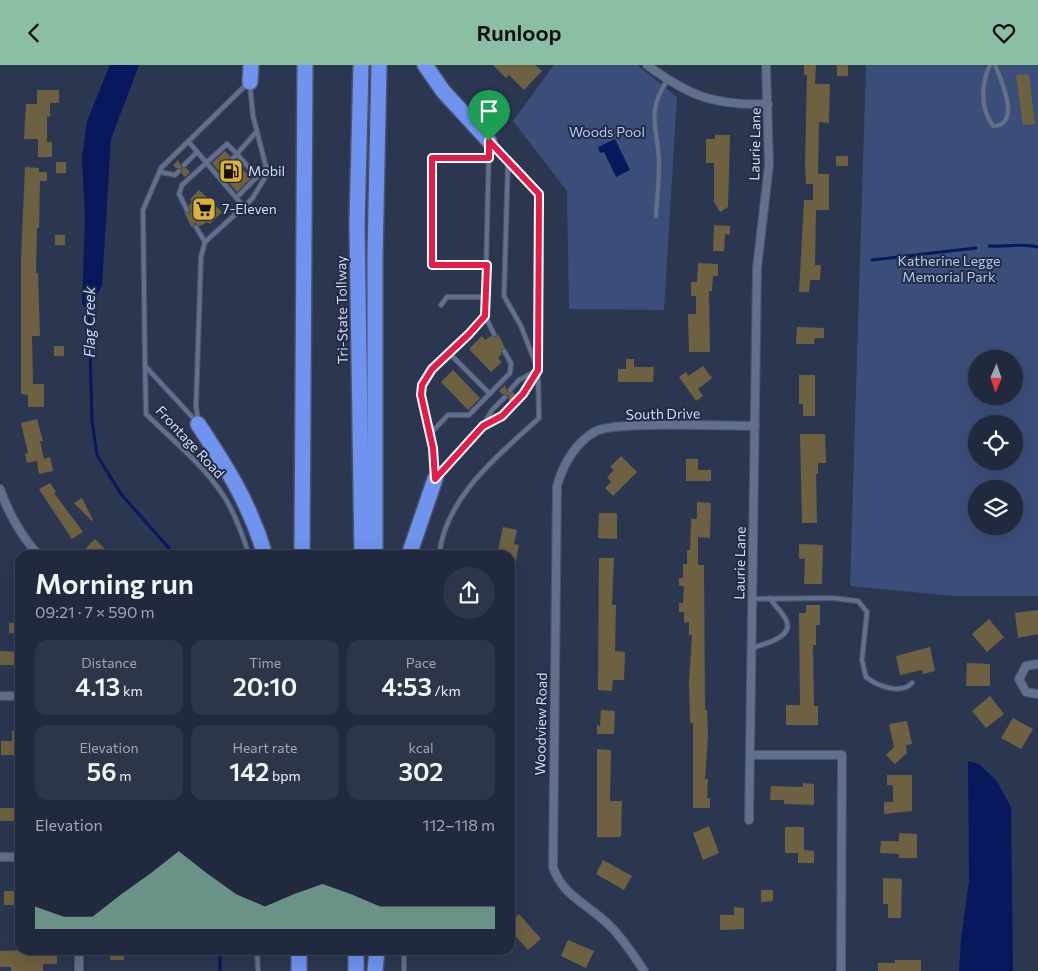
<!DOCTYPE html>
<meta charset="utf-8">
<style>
:root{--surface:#20293d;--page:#2d3548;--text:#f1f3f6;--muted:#a2a6b0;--line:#3d4557;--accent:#8abfa5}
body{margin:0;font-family:Commissioner,sans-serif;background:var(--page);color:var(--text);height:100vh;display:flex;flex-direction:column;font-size:19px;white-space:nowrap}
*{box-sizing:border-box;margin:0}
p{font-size:16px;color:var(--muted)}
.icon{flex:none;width:28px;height:28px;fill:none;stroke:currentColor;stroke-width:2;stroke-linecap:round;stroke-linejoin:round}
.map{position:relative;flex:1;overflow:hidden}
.sheet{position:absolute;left:15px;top:485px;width:500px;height:405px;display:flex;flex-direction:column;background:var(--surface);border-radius:15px;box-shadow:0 5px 20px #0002,0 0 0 1px var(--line)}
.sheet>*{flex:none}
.needle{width:32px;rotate:182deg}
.controls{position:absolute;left:968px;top:285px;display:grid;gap:10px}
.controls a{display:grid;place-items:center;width:55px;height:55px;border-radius:50%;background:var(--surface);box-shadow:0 5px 20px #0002,0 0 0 1px var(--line);font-size:25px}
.pin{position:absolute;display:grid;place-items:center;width:42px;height:42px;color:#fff;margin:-51px -21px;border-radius:50% 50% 50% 0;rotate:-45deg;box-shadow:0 0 5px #0007}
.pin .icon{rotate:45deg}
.round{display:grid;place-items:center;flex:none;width:52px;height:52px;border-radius:26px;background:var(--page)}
.headline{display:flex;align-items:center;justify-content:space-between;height:85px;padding:0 20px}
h1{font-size:28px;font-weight:600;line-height:38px}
.metrics{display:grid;grid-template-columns:repeat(3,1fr);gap:8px;height:85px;padding:5px 20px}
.metrics div{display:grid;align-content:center;border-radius:12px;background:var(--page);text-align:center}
.metrics b{font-size:25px;font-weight:600}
.metrics small{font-size:14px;font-weight:400}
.metrics p{font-size:14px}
.chart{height:140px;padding:10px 20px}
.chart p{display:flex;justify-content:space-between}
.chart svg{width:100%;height:90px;margin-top:5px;fill:var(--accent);opacity:.7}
header{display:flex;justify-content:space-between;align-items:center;height:65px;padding:0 20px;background:var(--accent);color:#111;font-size:22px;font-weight:600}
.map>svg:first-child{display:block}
</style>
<header><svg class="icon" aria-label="back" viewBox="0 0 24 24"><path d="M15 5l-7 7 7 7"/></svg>Runloop<svg class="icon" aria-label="heart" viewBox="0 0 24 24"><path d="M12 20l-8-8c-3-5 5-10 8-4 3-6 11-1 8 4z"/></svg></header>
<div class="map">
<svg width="1038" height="906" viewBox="0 0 1038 906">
<rect width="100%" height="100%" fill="#2b3751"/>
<g fill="#3b4e7a" fill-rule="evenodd">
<polygon points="554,0 637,0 677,32 664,245 569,244 567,126 513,56"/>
<path d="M866,0H1038V531H954L850,521ZM976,294H1014V331H976ZM976,359H1014V396H976ZM976,424H1014V461H976Z"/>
</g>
<g fill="#08185d">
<polygon points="110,0 139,0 111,74 102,220 89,246 82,239 85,154 82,93 87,56"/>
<polygon points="615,74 630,105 616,112 604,87 600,88 598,82"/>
<polygon points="968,696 979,699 996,715 1011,742 1013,906 959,906 961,874 969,816"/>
</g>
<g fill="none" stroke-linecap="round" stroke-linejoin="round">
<g stroke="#08185d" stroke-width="3">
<path d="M989,181C1007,182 1021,178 1038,182"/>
<polyline points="872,195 976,183"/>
<polyline points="89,241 92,356 97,390 121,429 175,490"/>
<polyline points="220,885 220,906"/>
</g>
</g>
<g fill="#6d6141">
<polygon points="493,0 535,0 542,6 524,25 509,10 506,13"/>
<polygon points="804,0 816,0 815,19 830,19 829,58 819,57 818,109 829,109 829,145 816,145 815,200 821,200 820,215 810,215 809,227 799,227 804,135 813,135 813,119 806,119 805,99 807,10 804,10"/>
<rect x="837" y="0" width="11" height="11"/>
<polygon points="1029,9 1035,59 1023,60 1016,10"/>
<polygon points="37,25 59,25 59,38 50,38 50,52 47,51 47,77 52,77 52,92 38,92 38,74 24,74 26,39 37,39"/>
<polygon points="715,70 730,70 728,142 720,147 714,137 714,98 706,98 706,74 715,74"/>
<polygon points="225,86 230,91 230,95 235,96 251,113 237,127 212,98"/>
<rect x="836" y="91" width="12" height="10"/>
<polygon points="178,95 181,102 186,103 190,107 185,112 182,109 182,104 176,103 173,100"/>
<rect x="56" y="97" width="10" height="11"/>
<polygon points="25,102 39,103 39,107 47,107 47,116 40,116 39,163 37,163 36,208 38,208 40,271 32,271 33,319 44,319 44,342 28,342 28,330 21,329 21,195"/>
<polygon points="199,125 222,147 210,159 207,157 200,161 195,158 192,163 184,147 190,147 189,141 192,137 190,134"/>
<polygon points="714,160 730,161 730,170 725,169 724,186 713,186"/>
<rect x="55" y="170" width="10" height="10"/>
<polygon points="698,198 718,199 718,211 713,211 712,226 709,226 710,287 689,287 688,249 696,249 696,231 691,231 691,217 697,217"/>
<polygon points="797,262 824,263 824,273 815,273 814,279 796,279"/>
<polygon points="498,269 505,283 501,284 501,290 498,293 502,297 491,307 469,284 482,271 485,275 491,271 496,272"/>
<rect x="54" y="281" width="10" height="10"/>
<polygon points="626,294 634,294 634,302 654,302 653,317 618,317 618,304 626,304"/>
<polygon points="703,301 712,313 698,324 703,331 696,336 679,312 686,307 688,311"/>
<polygon points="453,305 480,333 468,345 441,317"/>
<polygon points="799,310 815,310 815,351 803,351 803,339 799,339"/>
<polygon points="505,320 507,327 513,327 516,331 510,337 508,330 502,329 499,326"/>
<polygon points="37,354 43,376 40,376 44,394 50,392 53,406 39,409 37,396 27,398 25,389 28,388 21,358"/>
<polygon points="800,369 825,369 826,398 818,398 818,409 816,409 817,458 802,458"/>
<polygon points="621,391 637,407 613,431 605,423 611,417 607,412 614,405 610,402"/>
<polygon points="686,394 698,394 698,405 711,405 711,416 686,416"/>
<polygon points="50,418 56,427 54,428 83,467 72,474 39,424"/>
<polygon points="82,433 93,455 92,456 74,438"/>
<polygon points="697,437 711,438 710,473 698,472 698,500 704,500 705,645 707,645 708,671 705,714 708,714 707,733 710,733 710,743 693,743 693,658 690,658 689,615 692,570 689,570 689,557 684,558 684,547 679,547 679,538 683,538 684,521 679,521 679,513 683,513 683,499 687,499 687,485 690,485 691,454 697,454"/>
<polygon points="599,448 617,448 617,474 598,473"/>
<polygon points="503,462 517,465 514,479 519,480 514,505 510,505 510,490 497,490"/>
<polygon points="95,474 111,490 91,490 85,484"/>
<polygon points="799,479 823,480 822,519 804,519 805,494 799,494"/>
<polygon points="599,493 614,493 612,540 616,540 615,586 625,587 624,615 613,615 612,626 598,625"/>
<polygon points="806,540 820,540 820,560 816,560 816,580 813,580 814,641 818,641 818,660 786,660 786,640 800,640 799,548 806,548"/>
<polygon points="1038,545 1038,569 1018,573 1015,548"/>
<polygon points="989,554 1004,572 987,587 972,569"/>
<rect x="9" y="558" width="11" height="10"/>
<polygon points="930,582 935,606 923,609 922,605 900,610 896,591"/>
<polygon points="0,586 20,587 20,600 0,600"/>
<polygon points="967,598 990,599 990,621 966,621"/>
<polygon points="990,631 1004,649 986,663 972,646"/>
<polygon points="601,645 615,646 614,669 597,669 597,660 600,661"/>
<polygon points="1013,653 1033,664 1021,684 1001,673"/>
<polygon points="907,656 912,679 906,680 907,688 895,699 886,690 894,682 889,659"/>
<polygon points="12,666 20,666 20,690 1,690 1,676 12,676"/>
<polygon points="597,684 611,685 610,736 622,736 621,772 597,772"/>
<polygon points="887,710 912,710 912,746 884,749 884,737 893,737 893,720 887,720"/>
<polygon points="803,718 814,719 814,740 784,739 784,735 770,735 771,721 803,722"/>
<rect x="0" y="743" width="20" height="13"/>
<polygon points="709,761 719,788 703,795 693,768"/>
<polygon points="785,762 804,762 804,785 814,786 814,798 798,798 798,788 785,788"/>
<polygon points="899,768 917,769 917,793 899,793 899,789 880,788 881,776 899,776"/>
<polygon points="603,795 632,811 624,825 596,809"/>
<polygon points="883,813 902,814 901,853 888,853 888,839 883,839"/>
<polygon points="761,825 773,825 773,836 761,837"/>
<rect x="4" y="826" width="16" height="14"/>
<polygon points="734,842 744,843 744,864 720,865 720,850 734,850"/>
<polygon points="519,849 541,874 528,885 510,865 510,857"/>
<polygon points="568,875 594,886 586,903 561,891"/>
<polygon points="31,885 57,885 57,899 43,899 43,906 11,906 11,902 0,902 0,886"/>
<rect x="110" y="885" width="14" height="10"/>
<polygon points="895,895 921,895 921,906 878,906 878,898 895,898"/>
</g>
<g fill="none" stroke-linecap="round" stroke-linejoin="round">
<g stroke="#4a536a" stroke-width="6">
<g id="service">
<path d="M990,0C981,19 980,43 993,61C1022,61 1001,14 995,0"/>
<polyline points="188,76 244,142"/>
<polyline points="184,100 197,87"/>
<polyline points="160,107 175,110 179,106"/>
<polyline points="236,133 257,112 237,89 257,66"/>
<polyline points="187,145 179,129 182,120 227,79 237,89 233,93"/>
<path d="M656,151C657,134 659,117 659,100C659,64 644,50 668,14"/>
<polyline points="196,162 205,177"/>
<polyline points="487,200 432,200 432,93 489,93"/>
<polyline points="441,240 447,232 486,232"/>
<polyline points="485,251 494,269"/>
<polyline points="449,288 490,329"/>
<path d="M145,301L146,349C172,375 205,401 225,433C236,451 243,471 249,490"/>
<polyline points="510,325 519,315 536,306"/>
<polyline points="198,355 196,341 201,192 205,177 252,134 266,111 266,102 253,51 250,21"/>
<polyline points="196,356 145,301 143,145 161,103 248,18"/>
<polyline points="483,361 492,345 505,332"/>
<polyline points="430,369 448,350 469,350 510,308 511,298 504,286"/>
<polyline points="435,411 433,383 421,330 422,320 432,304 469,269 485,251 489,80"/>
<polyline points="437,412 483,361 502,351 523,329 538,305 539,129 491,78"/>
<path d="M439,490C446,431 498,391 539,353L538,305L521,261L504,231L508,96"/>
<path d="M752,534L832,533L858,536L867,547L862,595L866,612C877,621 901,630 912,618"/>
<path d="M752,583C764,579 797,572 785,553C781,546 774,540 770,533"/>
<polyline points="257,885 258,906"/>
<polyline points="404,906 404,885"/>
</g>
</g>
<g stroke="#4a536a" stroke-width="10">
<g id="minor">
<path d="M647,0C689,31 715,41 768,39"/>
<path d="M0,424C8,447 22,473 39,490"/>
<polyline points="1038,599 1026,601 1019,614 1026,627 1038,629"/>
<polyline points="0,631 20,631"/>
<polyline points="750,690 842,690 841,906"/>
<polyline points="749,755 757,203 769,100 766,0"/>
<polyline points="0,792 20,792"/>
<polyline points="79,906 79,885"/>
<path d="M644,906C634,891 624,875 611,862C591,841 562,831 553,802L557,421C563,399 576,377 596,366C616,356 726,361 755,361"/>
</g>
</g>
<g stroke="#4a536a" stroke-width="18">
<g id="motorway">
<polyline points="361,0 357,160 362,490"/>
<polyline points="425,0 443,26 489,76"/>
<polyline points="250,17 251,0"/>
<path d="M198,359C227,403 250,439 265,490"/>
<polyline points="302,490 305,0"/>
<polyline points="375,490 375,191 379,0"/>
<polyline points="409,490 435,414"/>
<polyline points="299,885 299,906"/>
<polyline points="356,906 356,885"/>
<polyline points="375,906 377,885"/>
</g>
</g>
<use href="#service" stroke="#626f8d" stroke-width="4"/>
<use href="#minor" stroke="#626f8d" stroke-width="8"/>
<use href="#motorway" stroke="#6f93ee" stroke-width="15"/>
</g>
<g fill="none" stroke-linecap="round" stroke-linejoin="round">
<g stroke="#fff" stroke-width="10">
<polygon id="route" points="489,76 539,129 538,305 523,329 502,351 483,361 435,414 433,383 421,330 422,320 432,304 469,269 485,251 487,200 432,200 432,93 489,93"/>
</g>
<use href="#route" stroke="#e11d48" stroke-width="6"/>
</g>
<defs>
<g id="fuel-square" transform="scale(1.25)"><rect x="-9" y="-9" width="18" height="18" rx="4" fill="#dbb233" stroke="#222c46"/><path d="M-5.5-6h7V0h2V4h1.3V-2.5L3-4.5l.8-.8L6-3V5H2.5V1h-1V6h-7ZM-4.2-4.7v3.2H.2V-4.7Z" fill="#111"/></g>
<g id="supermarket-square" transform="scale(1.25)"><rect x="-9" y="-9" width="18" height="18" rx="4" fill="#dbb233" stroke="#222c46"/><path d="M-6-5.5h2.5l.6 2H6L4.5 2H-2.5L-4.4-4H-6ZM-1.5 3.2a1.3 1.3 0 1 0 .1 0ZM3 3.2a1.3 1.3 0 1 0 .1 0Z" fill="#111"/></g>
</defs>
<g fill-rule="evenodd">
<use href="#fuel-square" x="231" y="106"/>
<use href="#supermarket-square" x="204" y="144"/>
</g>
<g text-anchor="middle" stroke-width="4" stroke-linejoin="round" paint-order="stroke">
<g font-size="14" fill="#b6c8f1" stroke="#222c46">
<text x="607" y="72">Woods Pool</text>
<text x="949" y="201">Katherine Legge<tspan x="949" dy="16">Memorial Park</tspan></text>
</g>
<g font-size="14" fill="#d6ddee" stroke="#222c46">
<text transform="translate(755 79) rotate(-89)" y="5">Laurie Lane</text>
<text transform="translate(342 245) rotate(-91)" y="5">Tri-State Tollway</text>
<text transform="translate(663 349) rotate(-1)" y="5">South Drive</text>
<text transform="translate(190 377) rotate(47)" y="5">Frontage Road</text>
<text transform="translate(740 498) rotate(-89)" y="5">Laurie Lane</text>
<text transform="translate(541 659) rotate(-89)" y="5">Woodview Road</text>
</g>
<g font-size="14" fill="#d6ddee" stroke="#222c46" text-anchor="start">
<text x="248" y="111">Mobil</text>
<text x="222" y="149">7-Eleven</text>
</g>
<g font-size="15" font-style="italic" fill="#c3d5ff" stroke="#222c46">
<text transform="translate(90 257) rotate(-90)" y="5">Flag Creek</text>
</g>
</g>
</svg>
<div class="controls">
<a><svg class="needle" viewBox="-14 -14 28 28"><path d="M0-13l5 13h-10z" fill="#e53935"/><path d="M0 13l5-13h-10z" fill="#a2a6b0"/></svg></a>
<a><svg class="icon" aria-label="locate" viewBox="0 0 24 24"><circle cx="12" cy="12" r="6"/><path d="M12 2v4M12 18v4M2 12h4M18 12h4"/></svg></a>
<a><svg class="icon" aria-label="layers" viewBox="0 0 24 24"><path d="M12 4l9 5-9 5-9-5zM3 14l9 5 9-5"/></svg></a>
</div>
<div class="pin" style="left:489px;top:76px;background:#1e9e55"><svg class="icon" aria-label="arrive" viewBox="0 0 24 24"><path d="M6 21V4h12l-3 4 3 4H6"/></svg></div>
<section class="sheet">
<div class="headline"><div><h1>Morning run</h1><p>09:21 · 7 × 590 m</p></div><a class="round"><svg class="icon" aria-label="share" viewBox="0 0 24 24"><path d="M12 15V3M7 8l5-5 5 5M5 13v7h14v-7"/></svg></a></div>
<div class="metrics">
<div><p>Distance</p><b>4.13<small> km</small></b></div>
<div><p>Time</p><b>20:10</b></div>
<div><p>Pace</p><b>4:53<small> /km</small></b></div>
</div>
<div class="metrics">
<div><p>Elevation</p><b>56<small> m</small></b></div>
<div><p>Heart rate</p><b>142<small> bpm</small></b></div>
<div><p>kcal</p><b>302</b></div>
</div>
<div class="chart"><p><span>Elevation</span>112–118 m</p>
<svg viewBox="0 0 160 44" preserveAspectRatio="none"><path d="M0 44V33L10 38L20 38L30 27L40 17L50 6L60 17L70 27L80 33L90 27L100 22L110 27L120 33L130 33L140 33L150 33L160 33V44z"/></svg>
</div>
</section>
</div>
